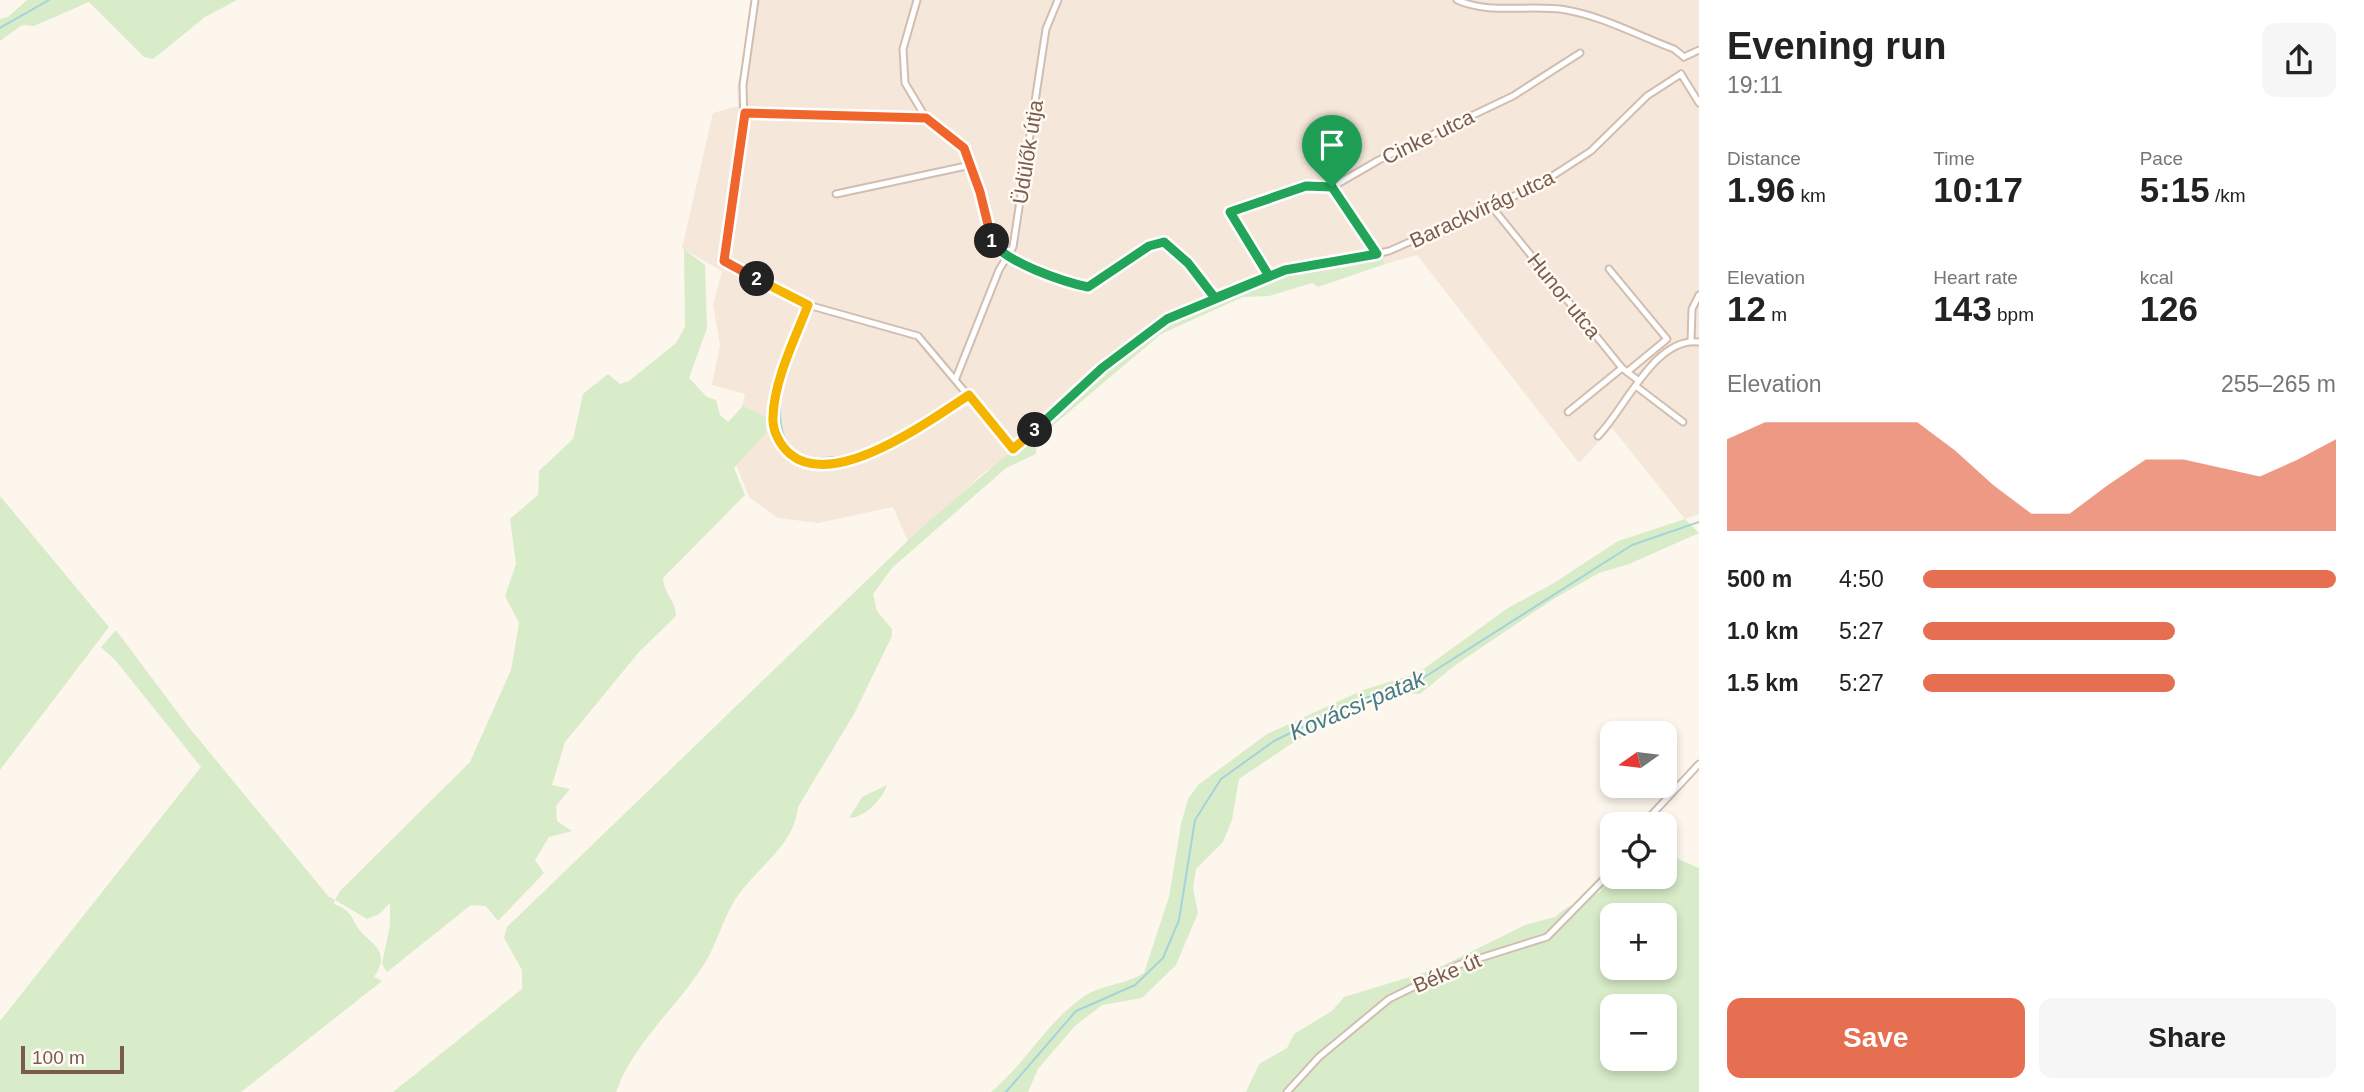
<!DOCTYPE html>
<meta charset="utf-8">
<style>
:root{--surface:#fff;--page:#f6f6f6;--text:#222;--muted:#767676;--accent:#e76f51}
body{margin:0;font-family:Helvetica,sans-serif;background:var(--page);color:var(--text);height:100vh;display:flex;flex-direction:column;font-size:26px;white-space:nowrap}
*{box-sizing:border-box;margin:0}
p{font-size:23px;color:var(--muted)}
.icon{flex:none;width:38px;height:38px;fill:none;stroke:currentColor;stroke-width:2;stroke-linecap:round;stroke-linejoin:round}
.map{position:relative;flex:1;overflow:hidden}
.side{display:flex;flex-direction:column;background:var(--surface);width:665px}
.side>*{flex:none}
.needle{width:46px;rotate:256deg}
.controls{position:absolute;left:1600px;top:721px;display:grid;gap:14px}
.controls a{display:grid;place-items:center;width:77px;height:77px;border-radius:14px;background:var(--surface);box-shadow:0 4px 10px #0003;font-size:35px}
.scale{position:absolute;left:21px;bottom:18px;width:103px;box-sizing:border-box;padding-left:7px;border:4px solid #7a5c4d;border-top:0;font-size:19px;line-height:24px;white-space:nowrap;color:#7a5c4d;-webkit-text-stroke:5px #fffaf3;paint-order:stroke}
.pin{position:absolute;display:grid;place-items:center;width:60px;height:60px;color:#fff;margin:-72px -30px;border-radius:50% 50% 50% 0;rotate:-45deg;box-shadow:0 0 7px #0007}
.pin .icon{rotate:45deg}
.km{position:absolute;width:35px;height:35px;margin:-18px;border-radius:50%;background:#222;color:#fff;font-size:19px;line-height:35px;text-align:center}
.round{display:grid;place-items:center;flex:none;width:74px;height:74px;border-radius:14px;background:var(--page)}
.summary{display:flex;align-items:center;justify-content:space-between;height:119px;padding:0 28px}
h1{font-size:38px;font-weight:800;line-height:52px}
.figures{display:grid;grid-template-columns:repeat(3,1fr);gap:10px;height:119px;padding:7px 28px}
.figures div{display:grid;align-content:center}
.figures b{font-size:35px;font-weight:800}
.figures small{font-size:19px;font-weight:400}
.figures p{font-size:19px}
.chart{height:196px;padding:14px 28px}
.chart p{display:flex;justify-content:space-between}
.chart svg{width:100%;height:126px;margin-top:7px;fill:var(--accent);opacity:.7}
.action{display:flex;gap:14px;margin-top:auto;padding:14px 28px}
.action a{flex:1;height:80px;border-radius:14px;background:var(--accent);color:#fff;font-size:28px;font-weight:800;line-height:80px;text-align:center}
.action a+a{background:var(--page);color:var(--text)}
ul{padding:0 28px;list-style:none;font-size:23px}
li{display:grid;grid-template-columns:112px 84px 1fr;align-items:center;height:52px}
li i{height:18px;border-radius:9px;background:var(--accent)}
main{display:flex;flex:1;min-height:0}
.map>svg:first-child{display:block}
</style>
<main>
<div class="map">
<svg width="1699" height="1092" viewBox="0 0 1699 1092">
<rect width="100%" height="100%" fill="#fdf6ec"/>
<polygon fill="#f5e8da" points="752,0 1699,0 1699,514 1685,519 1612,428 1579,463 1417,255 1385,264 1381,256 1348,267 1283,273 1168,324 1085,387 1008,456 982,474 909,544 893,507 818,523 778,518 749,497 731,452 745,394 712,385 720,345 713,305 722,271 682,248 713,113 738,106 737,88 751,24"/>
<g fill="#d8ecc9" fill-rule="evenodd">
<polygon points="27,0 237,0 205,17 153,59 144,57 89,2 34,26 22,25 0,41 0,19 8,17"/>
<path d="M684,249L705,265L707,328L689,378L707,397L716,400L720,415L728,422L743,406L766,417V433L734,468L745,495L663,578C663,592 676,601 676,616L639,652L565,742L552,785L570,789L556,806L557,821L572,831L549,837L535,860L544,873L498,921L486,906L471,905L387,972L382,964L390,925V903L379,914L367,919L335,900L334,904C356,912 350,921 364,935C379,948 388,956 374,977L382,981L241,1092H0V1021L201,767L116,661L101,647L116,630L187,725L328,896L335,900L340,891L470,762L511,670L519,623L505,596L516,564L510,519L538,495L539,471L573,439L583,394L608,374L620,384L629,381L676,343L685,327Z"/>
<path d="M1381,256L1385,264L1318,287L1312,283L1269,296L1243,297L1161,334L1037,439L1036,454L1006,468L892,568L873,594L877,611L892,629V636L854,714L798,807C794,845 760,865 739,894C724,914 719,939 706,961C679,1006 634,1041 616,1092H393L522,989V970L504,938L507,927L920,529L1139,342L1168,324L1283,273L1348,267Z"/>
<polygon points="0,496 109,627 0,770"/>
<path d="M1685,519L1699,533L1629,564L1599,573L1555,598L1454,666L1420,694C1370,685 1281,751 1239,779L1232,820L1223,842L1196,869L1193,888L1198,913L1176,965L1142,998L1102,1005L1075,1026L1038,1069L1028,1092H991C1025,1064 1047,1022 1083,997C1100,985 1124,985 1144,973L1169,897L1181,824L1188,799L1198,785L1267,734L1363,690L1418,673L1508,608L1554,583L1618,541Z"/>
<path d="M887,785C883,799 864,818 849,818L862,797Z"/>
<path d="M1664,853L1699,868V1092H1246L1259,1064L1287,1048L1294,1034L1332,1011L1344,997L1436,969L1525,925L1555,917L1566,908L1600,892L1612,873V877H1664ZM1612,915H1664V968H1612ZM1612,1006H1664V1059H1612Z"/>
</g>
<g fill="none" stroke-linecap="round" stroke-linejoin="round">
<g stroke="#a5d3da" stroke-width="2">
<polyline points="0,28 49,0"/>
<path d="M780,407C779,446 795,463 834,457"/>
<polyline points="1006,1092 1076,1011 1135,985 1163,958 1179,920 1195,820 1221,779 1274,741 1358,700 1412,685 1632,545 1699,522"/>
</g>
<g stroke="#d1beb0" stroke-width="9">
<g id="minor">
<polyline points="755,0 743,85 744,123 725,264 808,305 918,336 1013,449 1102,368 1167,319 1269,276 1389,251 1537,186 1591,151 1647,96 1681,74"/>
<polyline points="917,0 903,49 905,83 926,118 964,147 980,192 993,243 1000,253 1022,266 1088,287 1149,246 1164,242 1188,263 1215,298"/>
<path d="M1457,0C1490,15 1531,4 1566,10C1602,16 1639,36 1674,49L1684,57"/>
<polyline points="1684,57 1699,50"/>
<polyline points="1681,74 1699,103"/>
<polyline points="745,113 926,118"/>
<polyline points="1332,187 1377,254"/>
<polyline points="836,194 971,165"/>
<polyline points="1492,207 1622,368 1639,381"/>
<polyline points="1609,269 1667,339 1627,372"/>
<polyline points="1269,276 1230,212 1306,186 1332,187 1379,160 1513,96 1580,53"/>
<path d="M808,305C795,339 774,380 773,417C772,431 780,445 790,454C834,491 931,420 969,395"/>
<polyline points="1691,341 1692,309 1699,295"/>
<polyline points="956,378 999,270 1013,247 1046,29 1058,0"/>
<polyline points="1637,387 1683,422"/>
<polyline points="1568,412 1622,368"/>
<path d="M1598,436C1625,409 1655,336 1699,342"/>
<polyline points="1643,824 1699,764"/>
<polyline points="1287,1092 1319,1057 1389,999 1458,965 1547,937 1603,880 1612,867"/>
</g>
</g>
<use href="#minor" stroke="#fff" stroke-width="5"/>
</g>
<g fill="none" stroke-linecap="round" stroke-linejoin="round">
<g stroke="#fff" stroke-width="14">
<path id="split-1" d="M992,241C1004,262 1064,282 1088,287L1149,246L1164,242L1188,263L1215,298L1269,276L1230,212L1306,186L1332,187"/>
</g>
<g stroke="#fff" stroke-width="14">
<polyline id="split-2" points="757,279 724,261 745,113 926,118 964,148 980,192 992,241"/>
</g>
<g stroke="#fff" stroke-width="14">
<path id="split-3" d="M757,279L808,305C795,339 774,380 773,417C772,431 780,445 790,454C835,491 930,420 969,395L1013,449L1035,430"/>
</g>
<g stroke="#fff" stroke-width="14">
<polyline id="split-4" points="1035,430 1102,368 1167,319 1285,270 1377,254 1332,187"/>
</g>
<use href="#split-1" stroke="#22a559" stroke-width="9"/>
<use href="#split-2" stroke="#f0652b" stroke-width="9"/>
<use href="#split-3" stroke="#f5b400" stroke-width="9"/>
<use href="#split-4" stroke="#22a559" stroke-width="9"/>
</g>
<g text-anchor="middle" stroke-width="5" stroke-linejoin="round" paint-order="stroke">
<g font-size="21" fill="#7a5c4d" stroke="#fffaf3">
<text transform="translate(1428 137) rotate(-26)" y="7">Cinke utca</text>
<text transform="translate(1028 152) rotate(-81)" y="7">Üdülők útja</text>
<text transform="translate(1482 209) rotate(-25)" y="7">Barackvirág utca</text>
<text transform="translate(1564 296) rotate(51)" y="7">Hunor utca</text>
<text transform="translate(1447 973) rotate(-23)" y="7">Béke út</text>
</g>
<g font-size="23" font-style="italic" fill="#437c86" stroke="#fffaf3">
<text transform="translate(1357 705) rotate(-23)" y="8">Kovácsi-patak</text>
</g>
</g>
</svg>
<div class="controls">
<a><svg class="needle" viewBox="-14 -14 28 28"><path d="M0-13l5 13h-10z" fill="#e53935"/><path d="M0 13l5-13h-10z" fill="#767676"/></svg></a>
<a><svg class="icon" aria-label="locate" viewBox="0 0 24 24"><circle cx="12" cy="12" r="6"/><path d="M12 2v4M12 18v4M2 12h4M18 12h4"/></svg></a>
<a>+</a>
<a>−</a>
</div>
<div class="scale">100 m</div>
<div class="pin" style="left:1332px;top:187px;background:#1e9e55"><svg class="icon" aria-label="arrive" viewBox="0 0 24 24"><path d="M6 21V4h12l-3 4 3 4H6"/></svg></div>
<b class="km" style="left:992px;top:241px">1</b>
<b class="km" style="left:757px;top:279px">2</b>
<b class="km" style="left:1035px;top:430px">3</b>
</div>
<section class="side">
<div class="summary"><div><h1>Evening run</h1><p>19:11</p></div><a class="round"><svg class="icon" aria-label="share" viewBox="0 0 24 24"><path d="M12 15V3M7 8l5-5 5 5M5 13v7h14v-7"/></svg></a></div>
<div class="figures">
<div><p>Distance</p><b>1.96<small> km</small></b></div>
<div><p>Time</p><b>10:17</b></div>
<div><p>Pace</p><b>5:15<small> /km</small></b></div>
</div>
<div class="figures">
<div><p>Elevation</p><b>12<small> m</small></b></div>
<div><p>Heart rate</p><b>143<small> bpm</small></b></div>
<div><p>kcal</p><b>126</b></div>
</div>
<div class="chart"><p><span>Elevation</span>255–265 m</p>
<svg viewBox="0 0 160 44" preserveAspectRatio="none"><path d="M0 44V12L10 6L20 6L30 6L40 6L50 6L60 16L70 28L80 38L90 38L100 28L110 19L120 19L130 22L140 25L150 19L160 12V44z"/></svg>
</div>
<ul>
<li><b>500 m</b>4:50<i style="width:100%"></i></li>
<li><b>1.0 km</b>5:27<i style="width:61%"></i></li>
<li><b>1.5 km</b>5:27<i style="width:61%"></i></li>
</ul>
<div class="action"><a>Save</a><a>Share</a></div>
</section>
</main>
